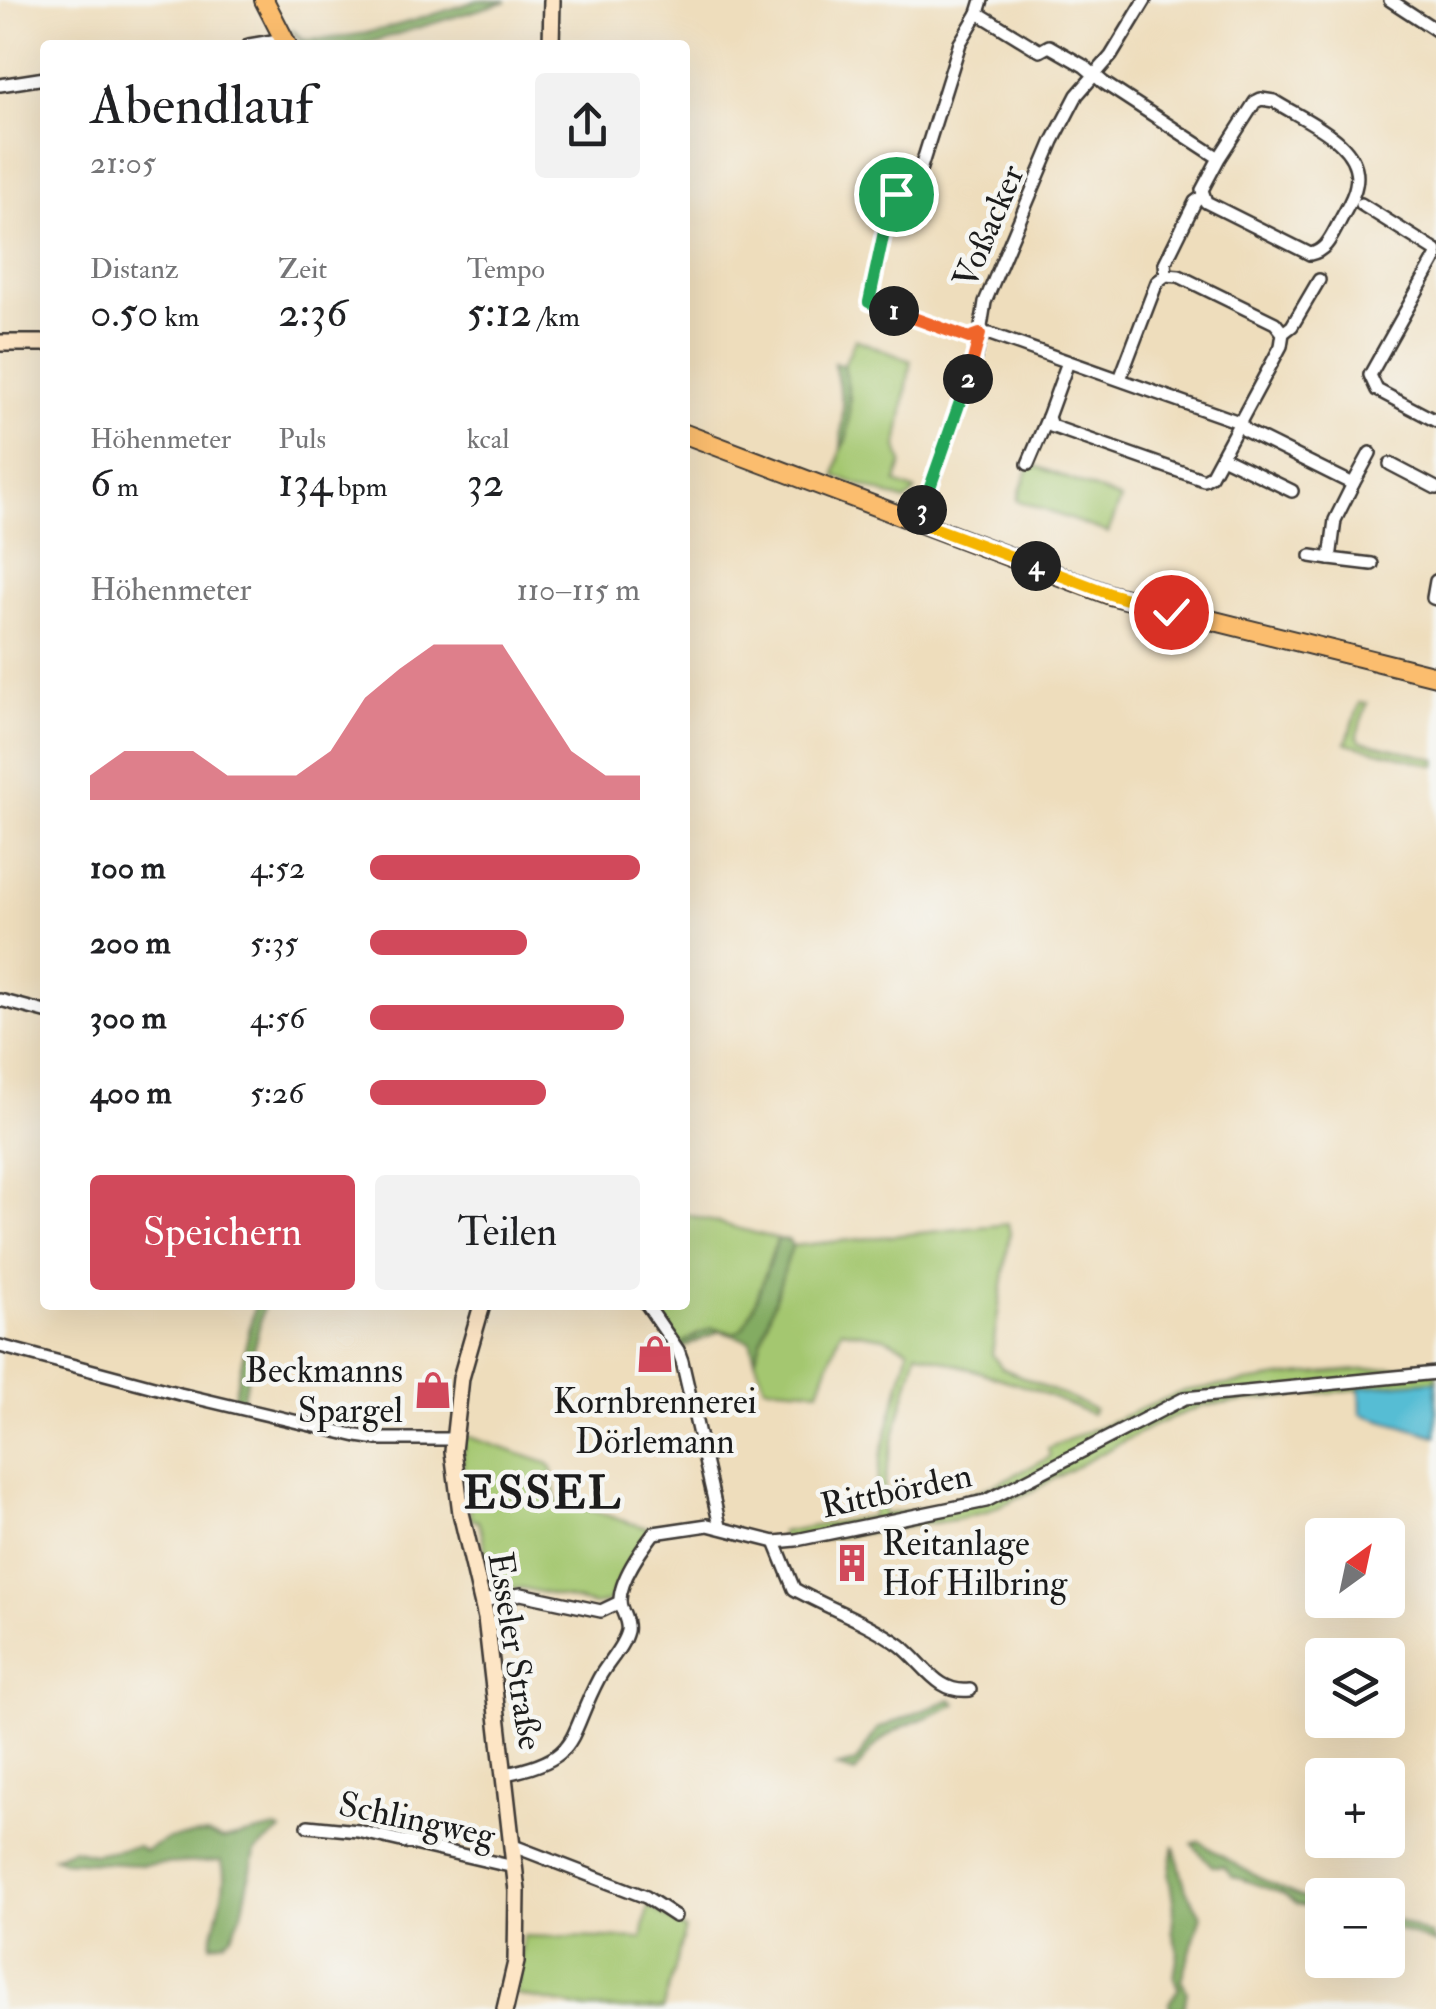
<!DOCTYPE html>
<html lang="de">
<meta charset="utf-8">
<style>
:root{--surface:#fff;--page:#f2f2f2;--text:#202124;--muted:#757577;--accent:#d1495b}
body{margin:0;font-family:"IM FELL Double Pica",serif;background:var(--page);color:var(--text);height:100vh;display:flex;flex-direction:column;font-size:38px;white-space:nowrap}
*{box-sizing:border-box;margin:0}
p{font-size:32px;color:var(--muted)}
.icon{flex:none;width:55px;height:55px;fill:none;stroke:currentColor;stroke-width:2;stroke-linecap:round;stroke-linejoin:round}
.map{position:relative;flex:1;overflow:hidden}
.drawer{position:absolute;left:40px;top:40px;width:650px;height:1270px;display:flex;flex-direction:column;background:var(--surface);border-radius:10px;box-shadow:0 10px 40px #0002}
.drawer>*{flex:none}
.needle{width:65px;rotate:33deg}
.tools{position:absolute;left:1305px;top:1518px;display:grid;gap:20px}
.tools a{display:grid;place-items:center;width:100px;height:100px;border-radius:10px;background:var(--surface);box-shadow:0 10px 40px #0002;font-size:50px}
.pin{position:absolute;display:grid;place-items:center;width:85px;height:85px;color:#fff;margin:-42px;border:5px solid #fff;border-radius:50%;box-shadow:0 2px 10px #0007}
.km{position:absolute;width:50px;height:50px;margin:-25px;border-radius:50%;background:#222;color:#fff;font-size:28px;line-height:50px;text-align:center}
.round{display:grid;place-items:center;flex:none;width:105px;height:105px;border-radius:10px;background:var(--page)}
.headline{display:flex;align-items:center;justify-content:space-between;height:170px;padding:0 50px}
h1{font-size:55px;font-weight:600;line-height:75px}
.metrics{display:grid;grid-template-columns:repeat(3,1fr);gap:15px;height:170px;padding:10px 50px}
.metrics div{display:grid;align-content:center}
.metrics b{font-size:42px;font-weight:600}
.metrics small{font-size:28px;font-weight:400}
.metrics p{font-size:28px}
.chart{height:280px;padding:20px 50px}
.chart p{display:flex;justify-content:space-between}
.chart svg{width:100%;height:180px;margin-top:10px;fill:var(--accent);opacity:.7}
.action{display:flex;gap:20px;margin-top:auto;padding:20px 50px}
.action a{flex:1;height:115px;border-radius:10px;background:var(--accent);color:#fff;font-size:40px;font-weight:600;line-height:115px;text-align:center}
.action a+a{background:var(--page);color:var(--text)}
ul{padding:0 50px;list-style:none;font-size:32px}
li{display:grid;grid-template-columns:160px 120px 1fr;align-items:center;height:75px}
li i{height:25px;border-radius:12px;background:var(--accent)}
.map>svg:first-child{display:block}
</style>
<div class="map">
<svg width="1436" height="2009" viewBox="0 0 1436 2009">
<rect width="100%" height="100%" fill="#f6f6f2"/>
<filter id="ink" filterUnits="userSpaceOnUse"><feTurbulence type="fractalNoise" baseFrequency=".01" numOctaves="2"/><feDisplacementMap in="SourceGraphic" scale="20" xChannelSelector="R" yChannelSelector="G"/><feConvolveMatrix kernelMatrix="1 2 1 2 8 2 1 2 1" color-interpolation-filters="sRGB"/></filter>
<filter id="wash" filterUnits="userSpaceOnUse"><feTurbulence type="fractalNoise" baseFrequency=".0048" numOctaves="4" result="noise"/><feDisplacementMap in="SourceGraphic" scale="40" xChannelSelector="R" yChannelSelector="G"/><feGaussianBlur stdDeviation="2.25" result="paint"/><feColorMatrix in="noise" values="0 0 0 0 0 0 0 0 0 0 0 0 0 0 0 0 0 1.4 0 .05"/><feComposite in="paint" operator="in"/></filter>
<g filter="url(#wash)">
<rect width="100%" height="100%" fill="#eeddbc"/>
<g fill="#a4c770" stroke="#607246" stroke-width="2.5">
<polygon points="855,339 911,361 897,447 902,463 896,483 916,491 905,501 835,476 841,449 847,441 850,397 844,365"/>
<polygon points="1030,464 1121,499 1108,533 1017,500"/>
<polygon points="1360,703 1367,703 1357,735 1360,741 1436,759 1436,766 1346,743"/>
<path d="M685,1214L778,1239C768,1256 754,1325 738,1332C732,1334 722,1329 715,1329C702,1330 691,1338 680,1344L655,1305H685Z"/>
<path d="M1008,1224L1010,1233L992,1354L1002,1368L1094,1409L1091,1414L1036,1390L917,1352C905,1399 881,1468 883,1515L939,1506L996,1484L1050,1457L1048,1448L1184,1391L1294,1375L1436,1364V1381L1201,1406L1152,1426L1026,1494L986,1512L953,1520L782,1545L781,1532L872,1516L881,1456L909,1349L884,1337L841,1330L819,1390L765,1386L755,1359L792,1246Z"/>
<path d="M463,1435L547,1463L551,1466L557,1502C591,1506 621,1524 655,1529L631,1556L608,1602L595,1605L523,1588L496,1589C486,1568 486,1544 478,1521L471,1519L463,1465Z"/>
<polygon points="648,1906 685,1929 663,2009 588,2009 516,1995 523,1936 642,1939"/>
</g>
<g fill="#83ac62" stroke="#50643f" stroke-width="2.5">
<path d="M479,0L507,1L361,45H303L291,29L304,40C365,39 422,18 479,0Z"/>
<path d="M834,363L844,365C848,387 855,431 841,449L843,406Z"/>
<polygon points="778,1239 789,1240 792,1246 755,1359 750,1341 720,1331 682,1348 680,1344 711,1328 734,1333 742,1329 752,1311"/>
<polygon points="255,1305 264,1305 242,1401 273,1413 237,1404 234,1396"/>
<path d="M951,1699L956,1704C907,1730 888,1720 855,1773L837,1767L856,1762L877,1729Z"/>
<path d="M276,1828L281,1831L255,1852L242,1913L232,1935L224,1941L211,1944C214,1922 231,1880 221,1861L142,1865L63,1861L53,1857L73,1849L93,1854L138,1846L145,1851L167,1839L207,1834L223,1840Z"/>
<path d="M1199,1841C1230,1863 1286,1895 1322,1903V1910L1297,1904L1284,1894L1232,1876L1224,1866H1212L1192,1844Z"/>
<polygon points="1174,1845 1186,1890 1201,1915 1182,1980 1187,1992 1184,2009 1170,2009 1169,2003 1179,1988 1174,1977 1178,1952 1172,1931 1174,1908 1169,1875"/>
<polygon points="1388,1917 1431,1935 1436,1944 1388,1926"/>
</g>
<polygon fill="#56bdd4" stroke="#396c78" stroke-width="2.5" points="1436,1381 1436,1436 1361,1414 1360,1387"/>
</g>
<g filter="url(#ink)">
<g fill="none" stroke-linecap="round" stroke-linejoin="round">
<g stroke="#3c3934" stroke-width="16">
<g id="minor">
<polyline points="982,0 978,13 960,43 912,196 896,194 891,199 869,302 969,338 990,334 1239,422 1246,431 1353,484 1370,453"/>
<polyline points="1390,0 1436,30"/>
<path d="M978,13L1040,51L1049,46L1084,66L1104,83L1219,158L1255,102L1261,99L1274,101C1303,120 1365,143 1356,185C1354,198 1346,209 1340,221C1332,235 1327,251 1310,254L1206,202L1202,190L1219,158"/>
<polyline points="249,45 284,39"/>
<polyline points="0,85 45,78"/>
<polyline points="1361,204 1436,251"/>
<polyline points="1436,257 1370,375 1377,390 1436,421"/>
<polyline points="1166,275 1165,263 1195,202 1203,196"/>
<polyline points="1283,333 1292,326 1319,280"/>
<polyline points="1068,362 1048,417 1051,426 1204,480 1211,476 1281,346 1283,333 1275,323 1179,276 1166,275 1157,282 1120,379"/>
<polyline points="1222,457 1292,491"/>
<polyline points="1028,464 1048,417"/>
<polyline points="1390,464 1436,488"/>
<polyline points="1353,484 1335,520 1330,559 1372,564"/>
<polyline points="918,522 977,352 985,302 1053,141 1077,95 1111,56 1145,0"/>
<polyline points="1311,556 1330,559"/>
<polyline points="1436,581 1433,598 1436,599"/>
<polyline points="0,1000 45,1012"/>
<polyline points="647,1305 678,1350 682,1361 720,1526"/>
<polyline points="0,1346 180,1394 357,1436 378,1439 453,1439"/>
<path d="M775,1542L794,1589C828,1608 868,1622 900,1645C924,1663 937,1694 970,1690"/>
<polyline points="482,1601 521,1594 601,1611 620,1602"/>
<path d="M505,1774C582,1759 567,1738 599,1678C607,1663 623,1648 627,1631C629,1620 621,1612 620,1602C619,1580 642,1549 654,1533L708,1525L775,1542L796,1540L986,1501L1185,1398L1436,1373"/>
<polyline points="308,1826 358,1831 514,1867"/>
<polyline points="511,1845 646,1897 675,1916"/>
</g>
</g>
<g stroke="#3c3934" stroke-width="20">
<g id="secondary">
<polyline points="551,45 552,0"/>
<polyline points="0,343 45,343"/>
<polyline points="482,1305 461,1378 453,1451 461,1513 486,1618 517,1891 516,1962 505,2009"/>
</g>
</g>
<g stroke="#3c3934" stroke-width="22">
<g id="primary">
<polyline points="264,0 287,45"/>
<polyline points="685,434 1110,595 1436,676"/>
</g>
</g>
<use href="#minor" stroke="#fff" stroke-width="11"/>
<use href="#secondary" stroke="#fde5c5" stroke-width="15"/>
<use href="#primary" stroke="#fbbd6e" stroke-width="18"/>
</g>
</g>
<g fill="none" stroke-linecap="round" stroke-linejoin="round" filter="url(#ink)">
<g stroke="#fff" stroke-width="20">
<polyline id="split-1" points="894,311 869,302 891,199 896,194"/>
</g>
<g stroke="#fff" stroke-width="20">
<polyline id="split-2" points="894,311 969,338 980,334 968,379"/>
</g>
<g stroke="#fff" stroke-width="20">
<polyline id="split-3" points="922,510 968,379"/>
</g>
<g stroke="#fff" stroke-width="20">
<polyline id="split-4" points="922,510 918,522 1036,566"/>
</g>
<g stroke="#fff" stroke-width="20">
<polyline id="split-5" points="1036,566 1110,594 1171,612"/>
</g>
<use href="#split-1" stroke="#22a559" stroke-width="12"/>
<use href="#split-2" stroke="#f0652b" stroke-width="12"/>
<use href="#split-3" stroke="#22a559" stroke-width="12"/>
<use href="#split-4" stroke="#f5b400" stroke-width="12"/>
<use href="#split-5" stroke="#f5b400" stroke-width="12"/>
</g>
<defs>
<g id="shop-bare" transform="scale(3)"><path d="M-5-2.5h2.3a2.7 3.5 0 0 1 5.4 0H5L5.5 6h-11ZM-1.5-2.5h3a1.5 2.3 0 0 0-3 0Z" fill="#d1495b" stroke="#f6f6f2" stroke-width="2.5" paint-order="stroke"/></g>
<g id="building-bare" transform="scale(3)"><path d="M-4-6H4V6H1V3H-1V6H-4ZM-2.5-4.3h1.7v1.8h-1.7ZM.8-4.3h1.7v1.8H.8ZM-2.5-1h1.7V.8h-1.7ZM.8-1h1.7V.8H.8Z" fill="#d1495b" stroke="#f6f6f2" stroke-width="2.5" paint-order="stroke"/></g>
</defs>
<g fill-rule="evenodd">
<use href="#shop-bare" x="655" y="1354"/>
<use href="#shop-bare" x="433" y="1390"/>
<use href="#building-bare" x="852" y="1563"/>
</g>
<g text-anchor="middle" stroke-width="9" stroke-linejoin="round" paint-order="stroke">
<g font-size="35" fill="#1c1c1c" stroke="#f6f6f2">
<text transform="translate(988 226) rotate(-67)" y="12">Voßacker</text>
<text transform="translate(896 1490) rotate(-12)" y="12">Rittbörden</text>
<text transform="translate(516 1651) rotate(81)" y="12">Esseler Straße</text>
<text transform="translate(417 1819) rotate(12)" y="12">Schlingweg</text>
</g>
<g font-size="35" fill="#1c1c1c" stroke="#f6f6f2" text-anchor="end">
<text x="403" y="1382">Beckmanns<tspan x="403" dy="40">Spargel</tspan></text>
<text x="655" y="1413" text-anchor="middle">Kornbrennerei<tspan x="655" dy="40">Dörlemann</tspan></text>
<text x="882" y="1555" text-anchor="start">Reitanlage<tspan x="882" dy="40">Hof Hilbring</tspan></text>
</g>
<g font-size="45" font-weight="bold" letter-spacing="2.5" fill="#1c1c1c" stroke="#f6f6f2">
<text x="543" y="1508">ESSEL</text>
</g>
</g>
</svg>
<div class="tools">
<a><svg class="needle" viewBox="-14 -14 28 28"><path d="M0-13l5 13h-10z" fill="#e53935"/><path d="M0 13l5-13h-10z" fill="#757577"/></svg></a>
<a><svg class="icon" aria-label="layers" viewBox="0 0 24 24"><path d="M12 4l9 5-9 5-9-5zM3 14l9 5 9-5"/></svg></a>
<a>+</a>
<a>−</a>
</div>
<div class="pin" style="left:896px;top:194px;background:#1e9e55"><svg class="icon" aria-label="arrive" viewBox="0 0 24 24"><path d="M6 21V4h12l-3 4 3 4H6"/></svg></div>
<div class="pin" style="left:1171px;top:612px;background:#d93025"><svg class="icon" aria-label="check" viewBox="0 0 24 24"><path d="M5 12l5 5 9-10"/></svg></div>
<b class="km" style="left:894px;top:311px">1</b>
<b class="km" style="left:968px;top:379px">2</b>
<b class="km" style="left:922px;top:510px">3</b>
<b class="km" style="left:1036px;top:566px">4</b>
<section class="drawer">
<div class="headline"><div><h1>Abendlauf</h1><p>21:05</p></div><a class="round"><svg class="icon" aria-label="share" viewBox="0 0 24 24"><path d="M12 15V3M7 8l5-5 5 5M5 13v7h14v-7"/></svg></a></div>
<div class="metrics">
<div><p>Distanz</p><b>0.50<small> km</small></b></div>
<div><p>Zeit</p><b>2:36</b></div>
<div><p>Tempo</p><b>5:12<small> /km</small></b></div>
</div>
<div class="metrics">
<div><p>Höhenmeter</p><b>6<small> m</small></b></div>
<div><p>Puls</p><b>134<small> bpm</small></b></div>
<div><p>kcal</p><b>32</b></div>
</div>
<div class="chart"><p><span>Höhenmeter</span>110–115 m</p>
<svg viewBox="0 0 160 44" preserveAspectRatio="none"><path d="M0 44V38L10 32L20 32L30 32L40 38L50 38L60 38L70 32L80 19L90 12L100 6L110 6L120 6L130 19L140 32L150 38L160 38V44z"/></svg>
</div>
<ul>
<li><b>100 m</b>4:52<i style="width:100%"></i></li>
<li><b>200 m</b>5:35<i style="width:58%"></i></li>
<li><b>300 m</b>4:56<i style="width:94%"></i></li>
<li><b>400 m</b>5:26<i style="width:65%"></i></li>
</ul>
<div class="action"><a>Speichern</a><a>Teilen</a></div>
</section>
</div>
